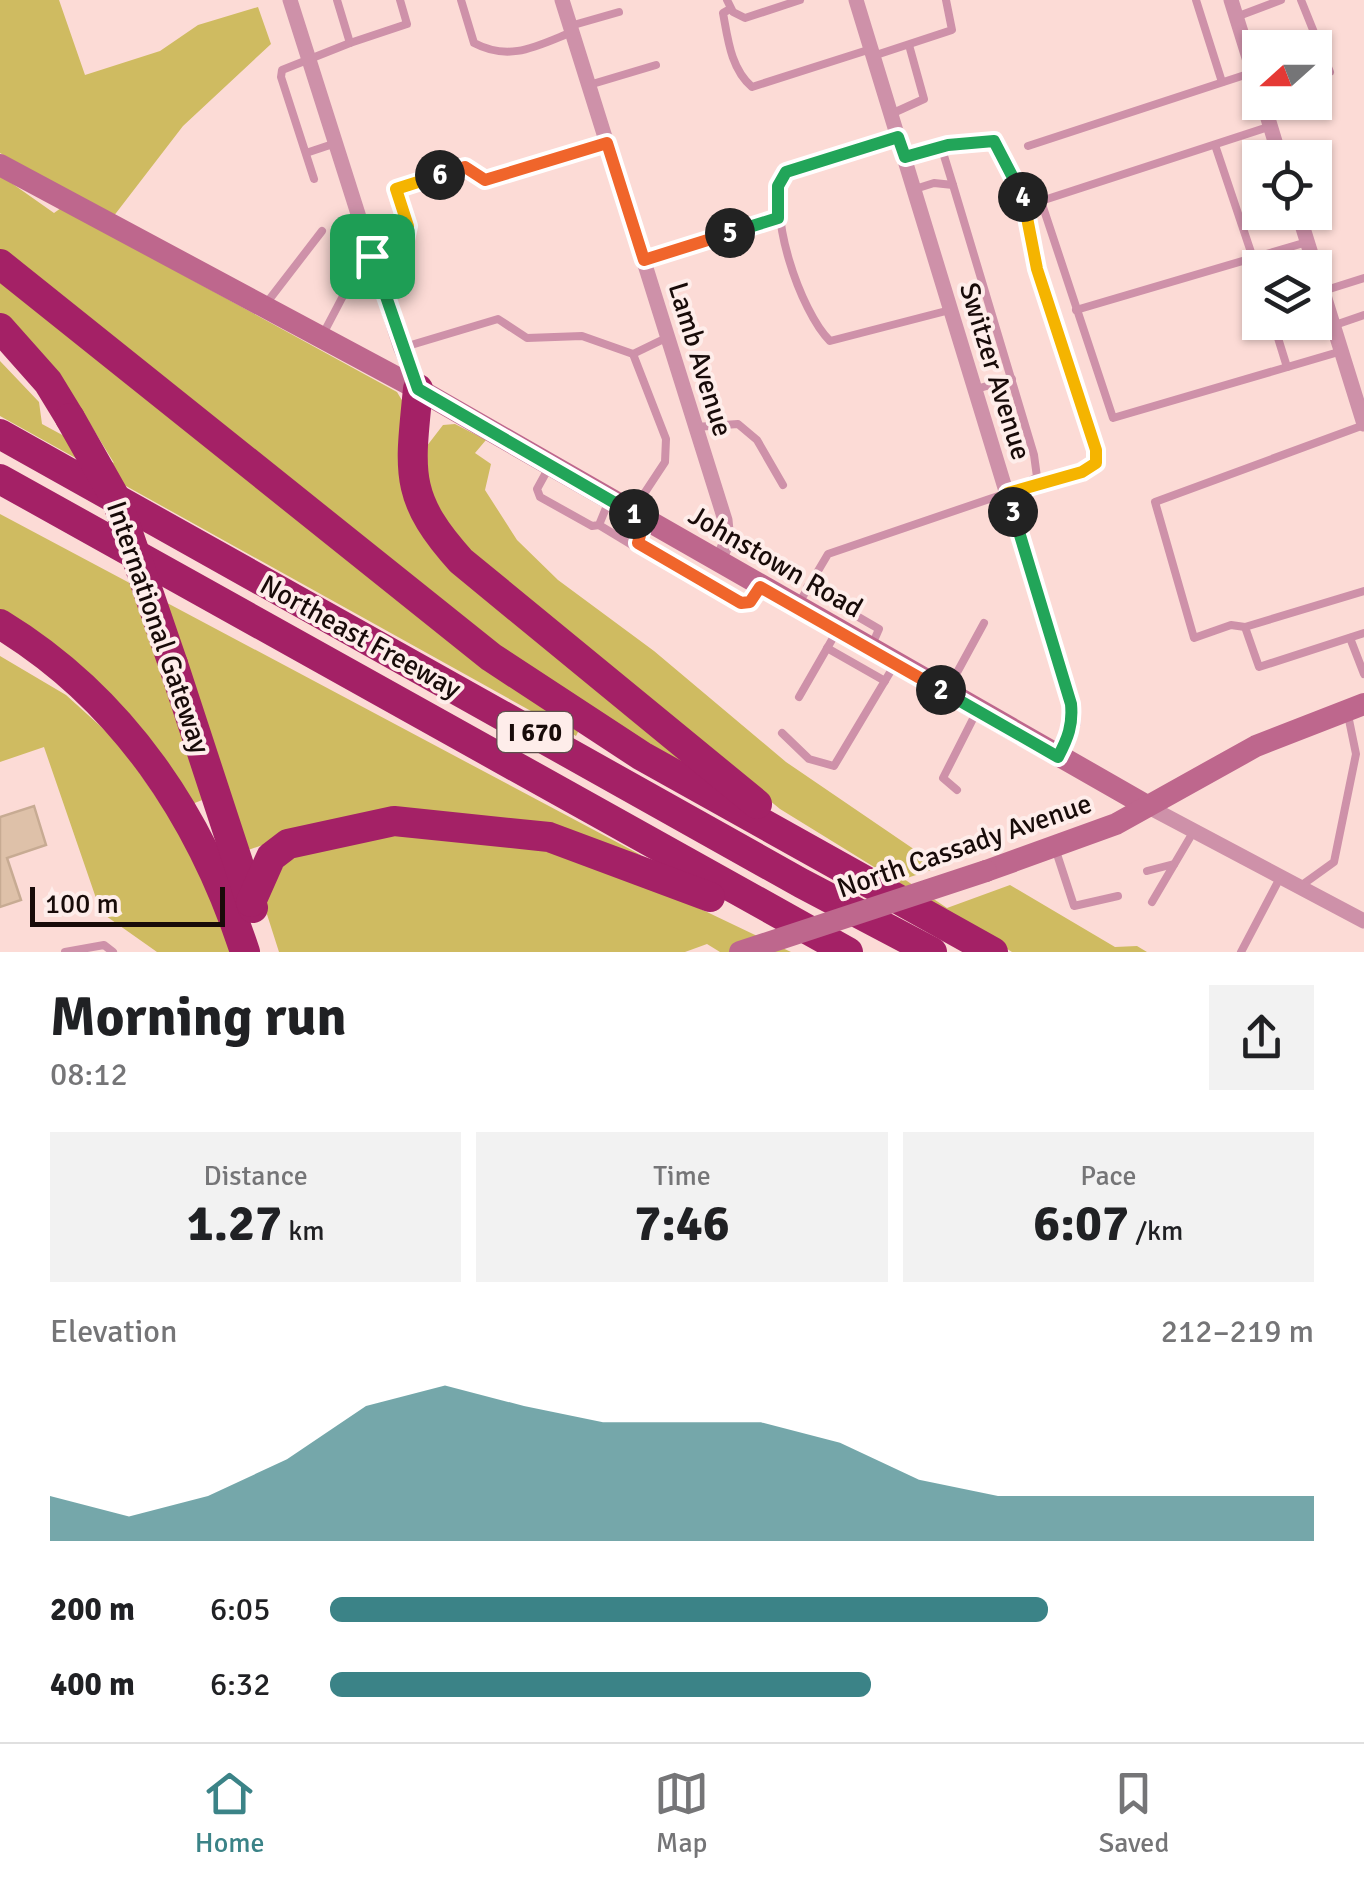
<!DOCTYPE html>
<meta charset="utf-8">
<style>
:root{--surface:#fff;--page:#f2f2f2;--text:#202124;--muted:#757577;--line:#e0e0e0;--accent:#3b8387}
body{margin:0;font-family:Signika,sans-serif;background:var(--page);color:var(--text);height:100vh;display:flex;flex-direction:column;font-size:38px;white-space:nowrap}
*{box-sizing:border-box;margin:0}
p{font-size:32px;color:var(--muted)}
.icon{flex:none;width:55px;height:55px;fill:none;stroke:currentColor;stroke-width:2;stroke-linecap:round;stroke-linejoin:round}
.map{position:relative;height:952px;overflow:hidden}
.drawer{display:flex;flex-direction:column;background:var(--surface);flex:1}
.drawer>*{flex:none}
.needle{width:65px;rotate:249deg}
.fabs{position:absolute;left:1242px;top:30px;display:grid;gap:20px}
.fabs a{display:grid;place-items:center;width:90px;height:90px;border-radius:0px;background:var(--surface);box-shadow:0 2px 8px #0004;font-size:50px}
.scale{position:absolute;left:30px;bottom:25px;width:195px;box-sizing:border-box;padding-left:10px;border:5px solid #180b09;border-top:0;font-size:28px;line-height:35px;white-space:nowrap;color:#180b09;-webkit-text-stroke:8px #feedea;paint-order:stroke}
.pin{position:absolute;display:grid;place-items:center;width:85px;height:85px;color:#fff;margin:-42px;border-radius:20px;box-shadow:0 5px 15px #0006}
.km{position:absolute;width:50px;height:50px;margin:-25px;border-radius:50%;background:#222;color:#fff;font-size:28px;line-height:50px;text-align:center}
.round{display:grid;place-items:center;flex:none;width:105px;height:105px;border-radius:0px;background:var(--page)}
.overview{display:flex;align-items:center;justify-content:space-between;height:170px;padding:0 50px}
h1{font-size:55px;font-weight:700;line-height:75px}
.metrics{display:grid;grid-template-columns:repeat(3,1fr);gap:15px;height:170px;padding:10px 50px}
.metrics div{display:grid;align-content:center;border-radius:0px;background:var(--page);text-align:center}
.metrics b{font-size:50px;font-weight:700}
.metrics small{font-size:28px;font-weight:400}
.metrics p{font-size:28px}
.chart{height:280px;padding:20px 50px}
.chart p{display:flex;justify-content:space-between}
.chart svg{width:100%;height:180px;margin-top:10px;fill:var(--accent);opacity:.7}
ul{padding:0 50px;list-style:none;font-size:32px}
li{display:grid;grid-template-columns:160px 120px 1fr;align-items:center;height:75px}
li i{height:25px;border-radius:12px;background:var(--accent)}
.dock{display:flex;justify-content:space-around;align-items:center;height:140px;border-top:2px solid var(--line);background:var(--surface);font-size:28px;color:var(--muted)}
.dock a{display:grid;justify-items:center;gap:5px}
.dock .selected{color:var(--accent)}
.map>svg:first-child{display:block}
</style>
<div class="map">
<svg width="1364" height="952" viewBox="0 0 1364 952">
<rect width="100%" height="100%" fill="#fcdbd6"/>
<g fill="#cfbb61">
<polygon points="0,0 59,0 85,75 160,51 198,25 258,7 271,44 183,126 113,217 0,153"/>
<polygon points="0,175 54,213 61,208 397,392 403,402 404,492 727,790 523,670 0,252"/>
<polygon points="0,273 581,726 576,736 0,416 0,361 39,402 42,424 114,463 68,388 0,315"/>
<polygon points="455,424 486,440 475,453 491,464 485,490 517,540 558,580 654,651 786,762 940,867 904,879 947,908 1010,885 1115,947 1137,946 1147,952 1012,952 780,809 474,560 433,516 423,451 443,425"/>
<polygon points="0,514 641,855 344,818 248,850 205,799 192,804 0,615"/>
<polygon points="0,656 66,695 119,743 191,848 231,952 157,952 106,916 97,901 44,747 0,762"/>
<polygon points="403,832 518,842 619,870 791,952 720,952 707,944 685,952 279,952 264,905 287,858"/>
</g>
<polygon fill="#dec1a9" stroke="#c7ab93" stroke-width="2.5" points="34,806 46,845 7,858 21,900 0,907 0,817"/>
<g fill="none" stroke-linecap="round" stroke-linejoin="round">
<g stroke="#ce91a9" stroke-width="8">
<path d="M461,0L474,43C510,62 537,46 572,32"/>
<polyline points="727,0 733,12 745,18 800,0"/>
<polyline points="1196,0 1222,82"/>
<polyline points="1301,0 1330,72"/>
<path d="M730,9L723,13C728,40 731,69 752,87L871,49"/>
<polyline points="1236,17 1281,0"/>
<polyline points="570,26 619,12"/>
<polyline points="350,43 407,24 400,0"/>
<polyline points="873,56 952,30 946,0"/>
<polyline points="589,85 656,65"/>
<polyline points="891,114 924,99 909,45"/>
<polyline points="1271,126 1041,201 1113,418 1342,351"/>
<path d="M898,137L786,171C764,208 801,313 830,341L950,310"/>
<polyline points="1215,145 1260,279"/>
<polyline points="941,146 953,185"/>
<polyline points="1028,146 1254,72"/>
<polyline points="306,153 336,143"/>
<polyline points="905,157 948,145 994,141 1028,208"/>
<polyline points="314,179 281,77 282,70 350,43 337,0"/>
<polyline points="373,255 404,245 408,226 396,189 465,167 485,181 607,143"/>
<polyline points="644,260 778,217"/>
<polyline points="1323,291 1364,278"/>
<polyline points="265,305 322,231"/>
<polyline points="1076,310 1307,242"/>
<polyline points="1273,322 1287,367"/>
<polyline points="1335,325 1364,315"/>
<polyline points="322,336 343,296"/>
<polyline points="401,348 498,319 527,338 582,336 633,354"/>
<polyline points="976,389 1012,379"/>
<polyline points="696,427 738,424 757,440 783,485"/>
<polyline points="548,469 537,489 540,497 592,526 599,525 608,503"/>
<polyline points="1034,483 1082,471 1096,463 1096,449 1037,269 1028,208 1041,201"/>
<polyline points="634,509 665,462 666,439 633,354 668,337"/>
<polyline points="599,525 632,545 638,543 644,523"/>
<polyline points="638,543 741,603 750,602 760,587"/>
<polyline points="807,587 879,629 872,645"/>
<polyline points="1364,591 1245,627 1259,667 1364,633"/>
<polyline points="799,603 828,554 1007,493 1037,477 1034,455 953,185 934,183 915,189"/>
<polyline points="1245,627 1231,625 1194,638 1155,502 1364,425"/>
<polyline points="1350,638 1364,674"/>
<polyline points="827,648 885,681"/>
<polyline points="948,689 984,623"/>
<polyline points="799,697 837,631"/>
<polyline points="782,733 809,759 834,766 895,664"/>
<polyline points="957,790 943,778 977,711"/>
<polyline points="1055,848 1074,906 1118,896"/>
<polyline points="1147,871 1174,864"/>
<polyline points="1302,885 1334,862 1356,754 1348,715"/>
<polyline points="1152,902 1195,829"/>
<polyline points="65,952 104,945 113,952"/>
<polyline points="1241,952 1281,876"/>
</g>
<g stroke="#ce91a9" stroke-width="15">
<polyline points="290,0 400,346 418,389"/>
<polyline points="562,0 725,520 727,542 718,562"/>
<polyline points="856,0 1071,704 1073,724 1058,757"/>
<polyline points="1231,0 1260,93"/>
<polyline points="1263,102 1280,158"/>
<polyline points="1298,212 1364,424"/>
<polyline points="1147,806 1364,921"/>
</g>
<g stroke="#be678d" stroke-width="22">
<polyline points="0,165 418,389 1147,806"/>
<polyline points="986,871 1116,824 1256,746 1364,704"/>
</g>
<g stroke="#a42166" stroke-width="30">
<polyline points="0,264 491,657 642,756 993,952"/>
<polyline points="0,328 48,382 70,418"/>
<path d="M418,389C410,471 403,497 461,561L757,804"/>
<polyline points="0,434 801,883 932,952"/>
<polyline points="0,479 848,952"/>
<path d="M0,624C123,699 201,817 245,952"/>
<polyline points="173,664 253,908"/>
<polyline points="251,902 271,857 288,844 394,821 549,837 710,897"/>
</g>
<polyline stroke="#be678d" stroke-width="22" points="740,952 986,871"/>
<polyline stroke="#a42166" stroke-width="30" points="70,418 117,501 173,664"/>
</g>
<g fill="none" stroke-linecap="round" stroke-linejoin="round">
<g stroke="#fff" stroke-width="20">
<polyline id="split-1" points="372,256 418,389 634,514"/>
</g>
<g stroke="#fff" stroke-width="20">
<polyline id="split-2" points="634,514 644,520 638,543 741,603 750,602 760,587 941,690"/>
</g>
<g stroke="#fff" stroke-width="20">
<path id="split-3" d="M941,690L1058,757C1068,738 1073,725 1071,704L1013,512"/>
</g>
<g stroke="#fff" stroke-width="20">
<polyline id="split-4" points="1013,512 1008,493 1082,472 1096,463 1096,450 1037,269 1023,197"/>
</g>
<g stroke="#fff" stroke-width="20">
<polyline id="split-5" points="730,233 778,218 778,186 786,172 898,137 905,157 948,145 994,141 1023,197"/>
</g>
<g stroke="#fff" stroke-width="20">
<polyline id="split-6" points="440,175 465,167 485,180 607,143 644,260 730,233"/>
</g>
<g stroke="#fff" stroke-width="20">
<polyline id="split-7" points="372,256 404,245 408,226 396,189 440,175"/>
</g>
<use href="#split-1" stroke="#22a559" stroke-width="12"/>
<use href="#split-2" stroke="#f0652b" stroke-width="12"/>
<use href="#split-3" stroke="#22a559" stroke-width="12"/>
<use href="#split-4" stroke="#f5b400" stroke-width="12"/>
<use href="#split-5" stroke="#22a559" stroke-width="12"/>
<use href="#split-6" stroke="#f0652b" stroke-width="12"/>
<use href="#split-7" stroke="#f5b400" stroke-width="12"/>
</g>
<g text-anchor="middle" stroke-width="8" stroke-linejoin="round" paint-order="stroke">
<rect fill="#feedea" stroke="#5d4f4c" stroke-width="2.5" x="497.5" y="712" width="75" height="40" rx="8"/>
<g font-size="25" font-weight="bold" fill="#180b09">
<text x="535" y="741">I 670</text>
</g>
<g font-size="28" fill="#180b09" stroke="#feedea">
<text transform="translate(701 359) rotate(73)" y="10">Lamb Avenue</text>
<text transform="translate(996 371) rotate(73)" y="10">Switzer Avenue</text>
<text transform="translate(776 561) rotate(30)" y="10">Johnstown Road</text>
<text transform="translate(159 627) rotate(71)" y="10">International Gateway</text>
<text transform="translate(361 636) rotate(29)" y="10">Northeast Freeway</text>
<text transform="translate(964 845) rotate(-19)" y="10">North Cassady Avenue</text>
</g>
</g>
</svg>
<div class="fabs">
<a><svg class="needle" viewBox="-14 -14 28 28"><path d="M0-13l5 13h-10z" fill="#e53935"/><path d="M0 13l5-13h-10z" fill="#757577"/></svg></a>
<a><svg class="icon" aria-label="locate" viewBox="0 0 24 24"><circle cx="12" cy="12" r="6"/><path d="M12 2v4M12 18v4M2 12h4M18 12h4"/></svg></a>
<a><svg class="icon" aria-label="layers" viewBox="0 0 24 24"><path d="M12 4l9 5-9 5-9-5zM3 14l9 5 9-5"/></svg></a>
</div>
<div class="scale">100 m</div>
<div class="pin" style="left:372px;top:256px;background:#1e9e55"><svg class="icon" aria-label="arrive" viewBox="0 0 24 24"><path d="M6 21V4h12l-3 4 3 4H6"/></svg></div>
<b class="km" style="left:634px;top:514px">1</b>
<b class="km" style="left:941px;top:690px">2</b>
<b class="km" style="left:1013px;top:512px">3</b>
<b class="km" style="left:1023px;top:197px">4</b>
<b class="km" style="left:730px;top:233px">5</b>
<b class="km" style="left:440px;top:175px">6</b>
</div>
<section class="drawer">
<div class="overview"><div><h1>Morning run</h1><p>08:12</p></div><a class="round"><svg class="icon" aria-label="share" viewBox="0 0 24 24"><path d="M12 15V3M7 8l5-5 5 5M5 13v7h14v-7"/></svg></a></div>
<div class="metrics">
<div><p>Distance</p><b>1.27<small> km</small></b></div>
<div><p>Time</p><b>7:46</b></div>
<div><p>Pace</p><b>6:07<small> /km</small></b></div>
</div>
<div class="chart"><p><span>Elevation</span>212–219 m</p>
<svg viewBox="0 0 160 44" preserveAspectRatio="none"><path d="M0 44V33L10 38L20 33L30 24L40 11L50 6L60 11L70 15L80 15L90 15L100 20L110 29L120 33L130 33L140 33L150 33L160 33V44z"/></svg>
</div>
<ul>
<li><b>200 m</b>6:05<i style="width:73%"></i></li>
<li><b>400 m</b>6:32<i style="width:55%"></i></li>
</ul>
</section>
<nav class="dock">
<a class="selected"><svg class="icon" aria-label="home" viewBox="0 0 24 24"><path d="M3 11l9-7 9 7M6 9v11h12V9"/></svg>Home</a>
<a><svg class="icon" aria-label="map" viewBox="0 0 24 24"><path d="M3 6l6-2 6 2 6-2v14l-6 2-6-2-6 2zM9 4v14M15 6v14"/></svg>Map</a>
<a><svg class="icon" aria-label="saved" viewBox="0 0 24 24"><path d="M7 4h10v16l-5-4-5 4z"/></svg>Saved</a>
</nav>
